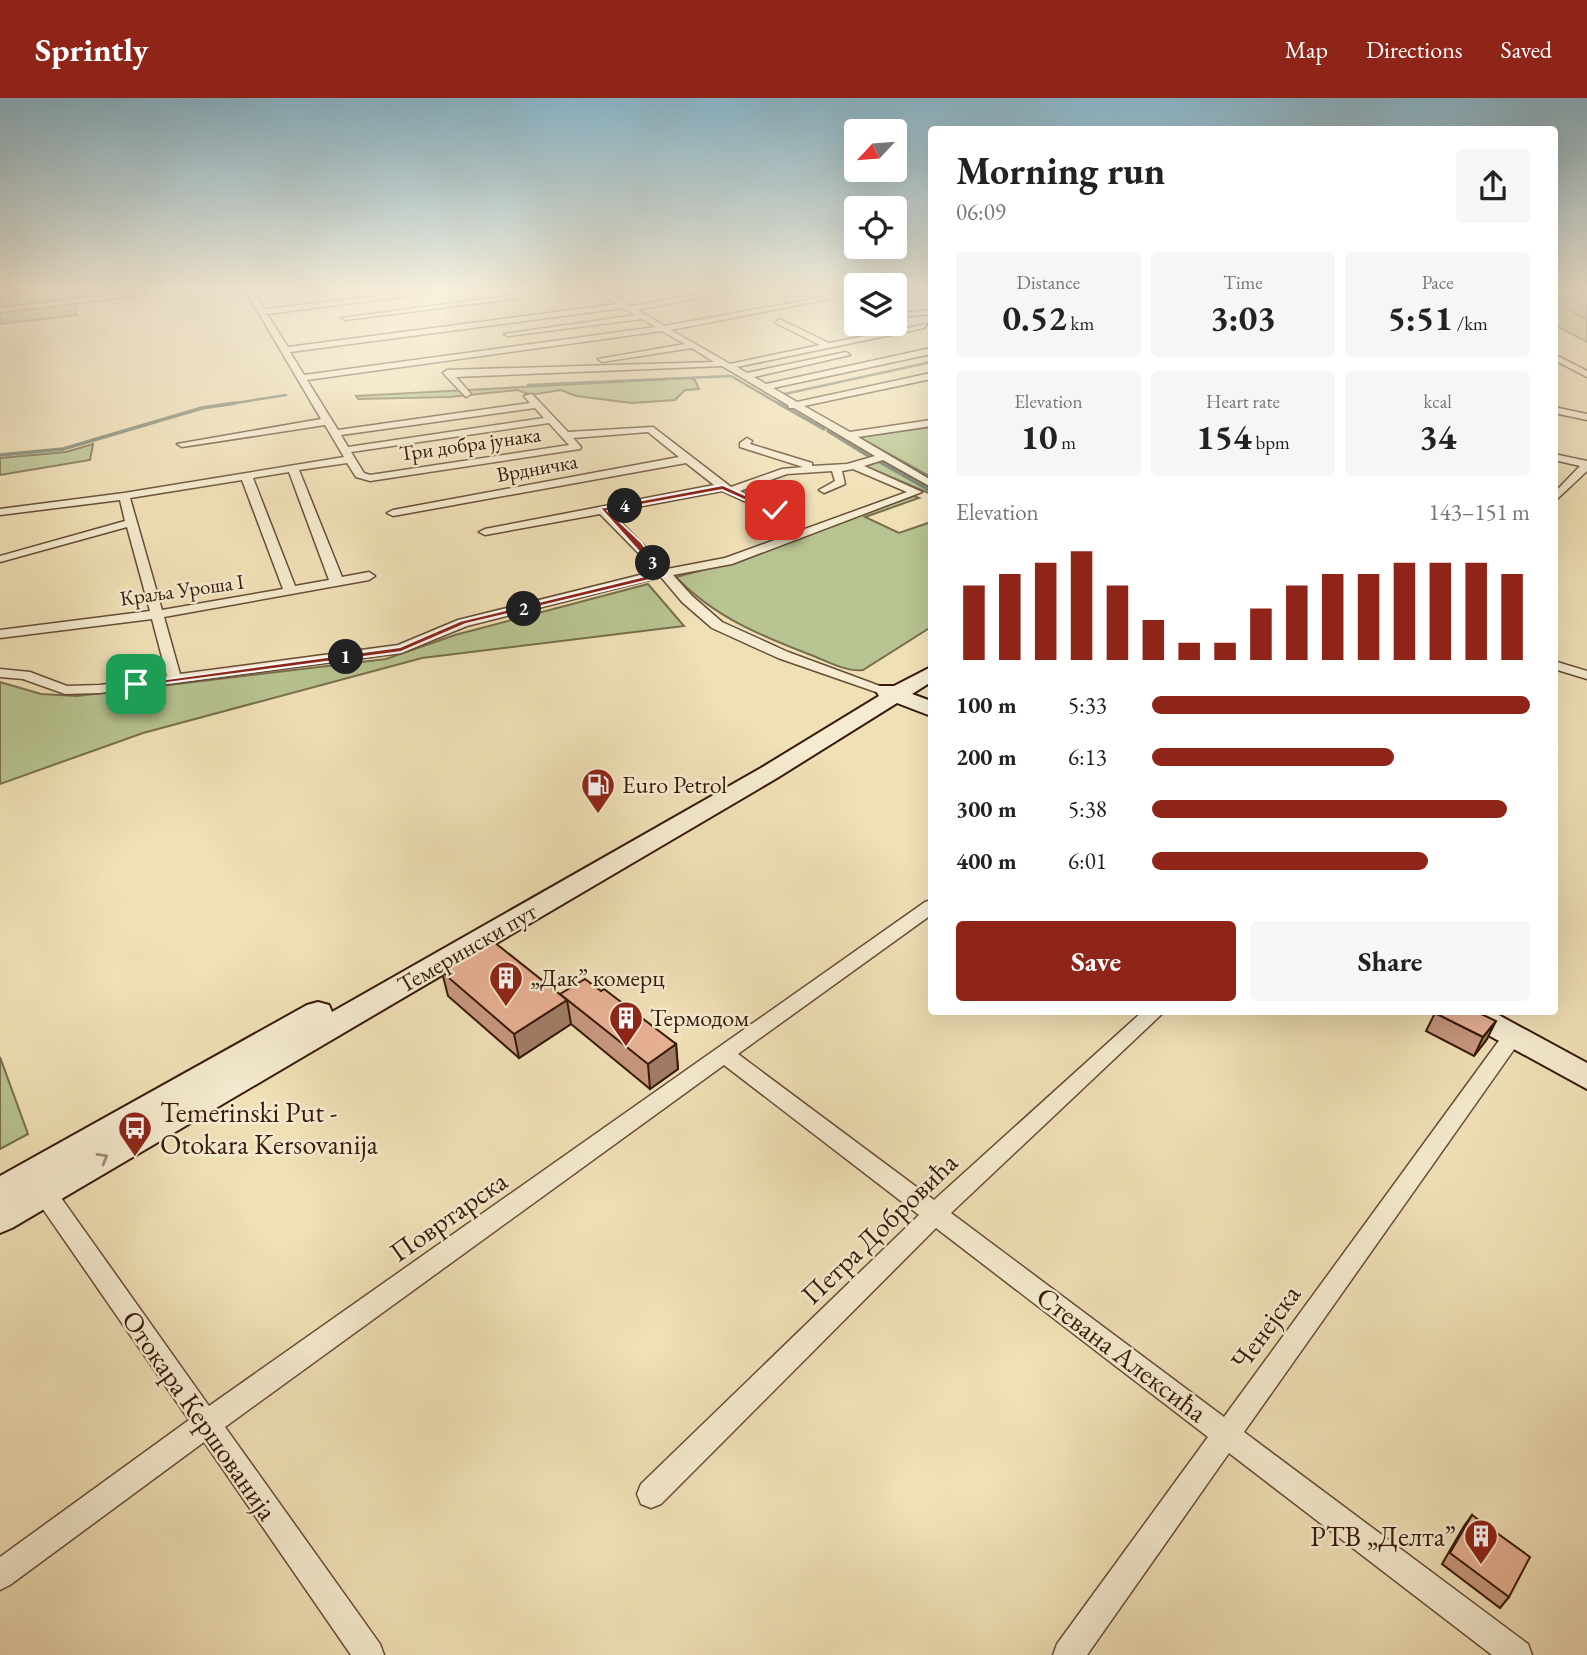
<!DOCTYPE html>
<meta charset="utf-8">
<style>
:root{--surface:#fff;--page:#f6f6f6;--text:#222;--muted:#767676;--accent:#8f2418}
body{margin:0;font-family:"EB Garamond",serif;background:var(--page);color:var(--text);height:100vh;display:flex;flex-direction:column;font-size:26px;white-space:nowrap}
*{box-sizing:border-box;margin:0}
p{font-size:23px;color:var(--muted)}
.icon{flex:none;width:38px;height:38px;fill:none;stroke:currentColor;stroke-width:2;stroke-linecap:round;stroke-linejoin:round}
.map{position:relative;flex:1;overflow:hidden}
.sheet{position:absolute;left:928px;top:28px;width:630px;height:889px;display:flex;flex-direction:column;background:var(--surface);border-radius:7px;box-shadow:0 7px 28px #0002}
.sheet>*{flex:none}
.needle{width:46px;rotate:244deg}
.buttons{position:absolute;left:844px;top:21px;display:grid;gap:14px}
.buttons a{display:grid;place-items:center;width:63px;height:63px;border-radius:7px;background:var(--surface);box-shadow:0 7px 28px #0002;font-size:35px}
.pin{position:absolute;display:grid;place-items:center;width:60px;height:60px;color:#fff;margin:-30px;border-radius:14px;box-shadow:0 4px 10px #0006}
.km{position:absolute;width:35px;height:35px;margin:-18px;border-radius:50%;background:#222;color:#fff;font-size:19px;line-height:35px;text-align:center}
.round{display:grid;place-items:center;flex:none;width:74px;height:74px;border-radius:7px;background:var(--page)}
.overview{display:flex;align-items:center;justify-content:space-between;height:119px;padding:0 28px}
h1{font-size:38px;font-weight:700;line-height:52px}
.metrics{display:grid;grid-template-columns:repeat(3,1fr);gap:10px;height:119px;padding:7px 28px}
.metrics div{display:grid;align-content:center;border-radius:7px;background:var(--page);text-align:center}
.metrics b{font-size:35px;font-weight:700}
.metrics small{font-size:19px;font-weight:400}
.metrics p{font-size:19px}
.chart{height:196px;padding:14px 28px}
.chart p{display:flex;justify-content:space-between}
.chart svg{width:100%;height:126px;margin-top:7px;stroke:var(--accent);stroke-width:6}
.primary-button{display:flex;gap:14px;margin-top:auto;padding:14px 28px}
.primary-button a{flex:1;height:80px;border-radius:7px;background:var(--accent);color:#fff;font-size:28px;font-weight:700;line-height:80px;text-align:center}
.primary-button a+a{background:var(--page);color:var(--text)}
ul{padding:0 28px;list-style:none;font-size:23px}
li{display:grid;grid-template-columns:112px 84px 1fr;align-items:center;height:52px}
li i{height:18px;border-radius:9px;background:var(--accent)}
header{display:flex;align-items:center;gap:42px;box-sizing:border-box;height:98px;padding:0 35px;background:var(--accent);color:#fff}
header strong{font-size:33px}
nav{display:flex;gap:38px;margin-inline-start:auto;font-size:24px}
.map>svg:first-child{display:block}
</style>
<header>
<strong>Sprintly</strong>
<nav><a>Map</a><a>Directions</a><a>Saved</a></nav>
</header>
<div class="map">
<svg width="1587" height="1557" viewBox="0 0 1587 1557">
<rect width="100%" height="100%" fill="#f0e0b6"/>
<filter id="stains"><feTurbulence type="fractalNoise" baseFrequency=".00286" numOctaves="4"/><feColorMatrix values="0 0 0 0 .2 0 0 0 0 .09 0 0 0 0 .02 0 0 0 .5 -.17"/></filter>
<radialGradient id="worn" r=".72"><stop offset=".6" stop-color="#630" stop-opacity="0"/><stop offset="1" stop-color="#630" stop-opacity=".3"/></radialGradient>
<g fill="#b7c390" stroke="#786e4e" stroke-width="2">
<polygon points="44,190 115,190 145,196 75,205 76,217 0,226 0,200"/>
<polygon points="1554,205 1587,221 1587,244 1554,227"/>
<polygon points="690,280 695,282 699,291 685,292 675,302 632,305 576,298 561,292 530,297 518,292 450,299 358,301 356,298"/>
<polygon points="931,329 931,379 859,339"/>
<polygon points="93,346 90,362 0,377 0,360 66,354"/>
<polygon points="881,362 931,390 931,396 865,368"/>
<path d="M914,398L919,400L865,419L899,435L931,424V529L863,572C848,574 830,565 816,559C764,539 715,520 676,479L748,460L805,436Z"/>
<polygon points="648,486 684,528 422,560 143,635 0,686 0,584 41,596 77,598 386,561 455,537"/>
<polygon points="0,959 28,1036 0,1051"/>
</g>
<polygon fill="#9bbea8" stroke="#737c69" stroke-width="2" points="1554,190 1587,190 1587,221 1554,205"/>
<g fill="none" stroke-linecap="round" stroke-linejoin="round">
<g stroke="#737c69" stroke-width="2.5">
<polyline points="528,287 731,278 781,307"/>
<polyline points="780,297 931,264"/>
<polyline points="223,307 286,297"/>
</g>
<g stroke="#737c69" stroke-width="3.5">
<polyline points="778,305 824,331"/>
<polyline points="828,333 872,360"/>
<polyline points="0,357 63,351 202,310 235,305"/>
<polyline points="880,364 931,393"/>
</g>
<g stroke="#664c36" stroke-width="3">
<g id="street">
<polygon points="176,190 199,190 0,214 0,210"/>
<path d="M244,190H294L255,196L265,211L448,190H470L267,216L288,249L617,206L591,191L345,222L341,220L570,190H599L608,195L656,190L614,199L631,208L734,190H750L637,212L665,228L845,195L849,197L671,232L730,266L820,247L776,225L779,221L829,245L927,226L924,230L737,269L747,275L846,254L850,257L754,279L766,286L931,250V256L773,290L797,304L931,275V281L804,308L850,334L931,322V328L858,339L931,382V389L883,362L864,368L922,394L732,466L673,477L692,498L722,524L788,554L888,591L881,595L876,594L778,560L712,530L682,504L661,479L467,528L401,555L100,595L65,596L23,581L0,579V571L30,574L67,588L100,587L167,578L152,521L0,540V532L150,513L127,429L0,464V458L125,423L120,402L0,417V411L124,395L344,359L325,327L182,349L177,346L321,321ZM623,210L636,217L504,236L508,238L642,221L656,229L304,277L290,254ZM662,233L685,246L598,261L602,264L692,250L714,264L447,272L443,275L466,299L471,296L456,279L722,268L788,307L789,310H794L875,358L847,366L812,368V365L750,346L752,343L747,340L740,345V349L803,369L782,371L731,389L653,329L568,334L532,296L524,298L530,305L338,332L307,282ZM535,310L544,320L348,349L341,337ZM549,325L569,347L370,377L364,375L351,354ZM648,334L679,359L393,412L387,415L393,418L686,365L714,387L485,431L479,434L485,437L600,416L656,473L458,522L398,547L180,576L164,519L369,482L375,478L369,474L342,479L299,372L347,365L356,379L370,383L580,351L581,349L573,340ZM853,371L907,394L725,460L667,471L611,414L722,393L770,415L792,405L786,402L770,408L740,393L787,376L832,373L835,383L819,392L824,395L845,386L842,373ZM289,374L329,482L295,488L253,380ZM242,382L283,491L162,512L130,400Z"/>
<polygon points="329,190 352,190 313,196 309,194"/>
<polygon points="769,190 779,190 791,196 784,198"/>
<polygon points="918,190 931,190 931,192 894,198 894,194"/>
<polygon points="931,212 931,216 894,220 894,216"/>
<polygon points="1554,256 1587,273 1587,279 1554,262"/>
<polygon points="1554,309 1587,316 1587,322 1554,315"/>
<polygon points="1554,356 1587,363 1587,373 1554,404 1554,395 1580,368 1554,362"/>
<polygon points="1554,563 1587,573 1587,581 1554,571"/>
<polygon points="931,802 931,817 738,956 934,1102 1142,914 1164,914 951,1115 1224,1319 1506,933 1520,933 1523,938 1520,943 1244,1334 1528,1546 1532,1557 1492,1557 1229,1355 1087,1557 1053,1557 1057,1546 1208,1339 936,1130 661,1406 651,1410 641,1406 637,1396 641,1386 919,1117 724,967 225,1329 380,1546 384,1557 351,1557 204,1344 10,1487 0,1492 0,1459 189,1322 31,1094 28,1087 31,1080 39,1078 47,1080 209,1308 925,804"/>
</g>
</g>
<g stroke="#381a0b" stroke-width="4">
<g id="secondary">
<polygon points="931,569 931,584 912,596 931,603 931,618 897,605 777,680 12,1130 0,1135 0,1078 307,907 318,904 329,907 332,914 761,670 879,598 876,593 879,588 894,588"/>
<polygon points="1455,914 1493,914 1587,965 1587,991 1459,921"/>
</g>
</g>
<use href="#street" fill="#f5ebd0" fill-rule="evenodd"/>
<use href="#secondary" fill="#f5ebd0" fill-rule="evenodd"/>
</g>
<g fill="#c7977e" stroke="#381a0b" stroke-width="2">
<polygon points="442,874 560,896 601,893 676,946 678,971 650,991 571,926 519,960 448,898"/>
<polygon points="1435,915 1487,941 1474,958 1426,933"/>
<polygon points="1472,1417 1509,1499 1500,1510 1442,1466 1464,1428"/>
</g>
<g fill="#a27b67" stroke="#381a0b" stroke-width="2">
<polygon points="567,902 571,926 519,960 514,936"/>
<polygon points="1496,923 1487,941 1474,958 1483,939"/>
<polygon points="676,946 678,971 650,991 648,966"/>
</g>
<g fill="#e7b093" stroke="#381a0b" stroke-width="2">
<polygon points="494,844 567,902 514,936 442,874"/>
<polygon points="585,881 601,893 604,891 676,946 648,966 560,896"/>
<polygon points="1436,914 1477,914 1496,923 1483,939 1435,915"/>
<polygon points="1472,1417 1530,1459 1509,1499 1450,1455"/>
</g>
<defs><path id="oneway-chevron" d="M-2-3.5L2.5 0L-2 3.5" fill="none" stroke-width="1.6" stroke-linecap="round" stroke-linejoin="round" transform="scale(1.75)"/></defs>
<use stroke="#a08d77" href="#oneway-chevron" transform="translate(103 1060) rotate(-30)"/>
<linearGradient id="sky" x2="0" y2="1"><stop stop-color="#89b8ce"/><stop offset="0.47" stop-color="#f8f1de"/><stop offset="1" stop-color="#f8f1de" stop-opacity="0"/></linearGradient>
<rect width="1587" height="408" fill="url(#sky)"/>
<polygon fill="#8f2418" stroke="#fff" stroke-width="2" points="723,387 778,412 772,414 722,392 608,413 641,444 666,478 466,526 401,554 136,589 131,586 400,549 460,523 658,475 600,410"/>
<defs>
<g id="fuel-pin" transform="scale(1.75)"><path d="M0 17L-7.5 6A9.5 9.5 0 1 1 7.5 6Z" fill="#8f2418" stroke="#f5ebd0"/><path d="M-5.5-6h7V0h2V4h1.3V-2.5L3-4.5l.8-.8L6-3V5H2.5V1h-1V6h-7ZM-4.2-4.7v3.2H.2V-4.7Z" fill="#fff"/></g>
<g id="building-pin" transform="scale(1.75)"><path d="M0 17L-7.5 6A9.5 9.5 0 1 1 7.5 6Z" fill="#8f2418" stroke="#f5ebd0"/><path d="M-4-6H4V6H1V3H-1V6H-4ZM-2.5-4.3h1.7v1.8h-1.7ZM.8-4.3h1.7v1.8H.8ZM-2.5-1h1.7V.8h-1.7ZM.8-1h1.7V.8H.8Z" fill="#fff"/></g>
<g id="bus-pin" transform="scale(1.75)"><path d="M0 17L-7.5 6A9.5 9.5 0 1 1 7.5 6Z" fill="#8f2418" stroke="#f5ebd0"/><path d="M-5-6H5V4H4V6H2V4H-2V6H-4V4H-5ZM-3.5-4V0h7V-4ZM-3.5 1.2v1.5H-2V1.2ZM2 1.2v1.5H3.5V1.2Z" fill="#fff"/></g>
</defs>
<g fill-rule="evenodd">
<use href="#fuel-pin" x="598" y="687"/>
<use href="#building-pin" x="506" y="880"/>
<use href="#building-pin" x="626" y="920"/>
<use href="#bus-pin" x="135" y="1030"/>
<use href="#building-pin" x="1481" y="1438"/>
</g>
<g text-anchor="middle" stroke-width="5" stroke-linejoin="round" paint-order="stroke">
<g font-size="21" fill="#381a0b" stroke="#f5ebd0">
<text transform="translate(470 346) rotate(-8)" y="7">Три добра јунака</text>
<text transform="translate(537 370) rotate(-10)" y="7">Врдничка</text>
<text transform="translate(182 492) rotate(-8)" y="7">Краља Уроша I</text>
</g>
<g font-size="24" fill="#381a0b" stroke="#f5ebd0" text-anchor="start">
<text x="622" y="695">Euro Petrol</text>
<text x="530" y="888">„Дак” комерц</text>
<text x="650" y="928">Термодом</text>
</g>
<g font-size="24" fill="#381a0b" stroke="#f5ebd0">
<text transform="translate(467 850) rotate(-30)" y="8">Темерински пут</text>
</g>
<g font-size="28" fill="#381a0b" stroke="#f5ebd0" text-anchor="start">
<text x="160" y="1024">Temerinski Put -<tspan x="160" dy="32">Otokara Kersovanija</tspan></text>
<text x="1456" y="1448" text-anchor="end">РТВ „Делта”</text>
</g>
<g font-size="28" fill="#381a0b" stroke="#f5ebd0">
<text transform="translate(448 1118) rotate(-35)" y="10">Повртарска</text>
<text transform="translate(879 1130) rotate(-44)" y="10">Петра Добровића</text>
<text transform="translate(1265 1229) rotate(-54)" y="10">Ченејска</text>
<text transform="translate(1122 1256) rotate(37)" y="10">Стевана Алексића</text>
<text transform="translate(200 1317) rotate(55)" y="10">Отокара Кершованија</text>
</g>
</g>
<rect width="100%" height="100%" filter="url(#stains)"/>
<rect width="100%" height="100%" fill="url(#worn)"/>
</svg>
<div class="buttons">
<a><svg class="needle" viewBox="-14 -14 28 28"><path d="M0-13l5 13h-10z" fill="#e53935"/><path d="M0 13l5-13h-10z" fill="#767676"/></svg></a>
<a><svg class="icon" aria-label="locate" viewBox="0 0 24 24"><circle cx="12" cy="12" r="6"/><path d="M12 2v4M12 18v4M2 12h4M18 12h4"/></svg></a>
<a><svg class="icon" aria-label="layers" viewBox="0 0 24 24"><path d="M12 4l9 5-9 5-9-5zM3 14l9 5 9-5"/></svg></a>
</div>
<div class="pin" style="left:136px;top:586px;background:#1e9e55"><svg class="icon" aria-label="arrive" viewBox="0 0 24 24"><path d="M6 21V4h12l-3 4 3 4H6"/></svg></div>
<div class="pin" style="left:775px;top:412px;background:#d93025"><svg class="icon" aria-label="check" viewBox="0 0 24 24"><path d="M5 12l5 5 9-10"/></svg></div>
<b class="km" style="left:346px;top:559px">1</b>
<b class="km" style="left:524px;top:511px">2</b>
<b class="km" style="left:653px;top:465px">3</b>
<b class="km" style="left:625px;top:408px">4</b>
<section class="sheet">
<div class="overview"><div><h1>Morning run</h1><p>06:09</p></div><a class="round"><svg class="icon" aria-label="share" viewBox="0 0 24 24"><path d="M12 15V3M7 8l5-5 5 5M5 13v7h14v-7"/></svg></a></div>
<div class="metrics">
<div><p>Distance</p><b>0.52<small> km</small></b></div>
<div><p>Time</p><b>3:03</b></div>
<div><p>Pace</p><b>5:51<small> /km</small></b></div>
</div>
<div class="metrics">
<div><p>Elevation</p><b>10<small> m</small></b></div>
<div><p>Heart rate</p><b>154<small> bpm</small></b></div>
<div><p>kcal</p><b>34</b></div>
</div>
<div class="chart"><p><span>Elevation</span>143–151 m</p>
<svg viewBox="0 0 160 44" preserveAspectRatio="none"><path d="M5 44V18M15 44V14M25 44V10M35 44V6M45 44V18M55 44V30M65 44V38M75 44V38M85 44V26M95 44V18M105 44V14M115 44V14M125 44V10M135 44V10M145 44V10M155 44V14"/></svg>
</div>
<ul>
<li><b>100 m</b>5:33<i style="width:100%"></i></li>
<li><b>200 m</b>6:13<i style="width:64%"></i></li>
<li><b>300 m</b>5:38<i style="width:94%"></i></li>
<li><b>400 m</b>6:01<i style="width:73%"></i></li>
</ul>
<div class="primary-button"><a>Save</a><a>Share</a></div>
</section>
</div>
